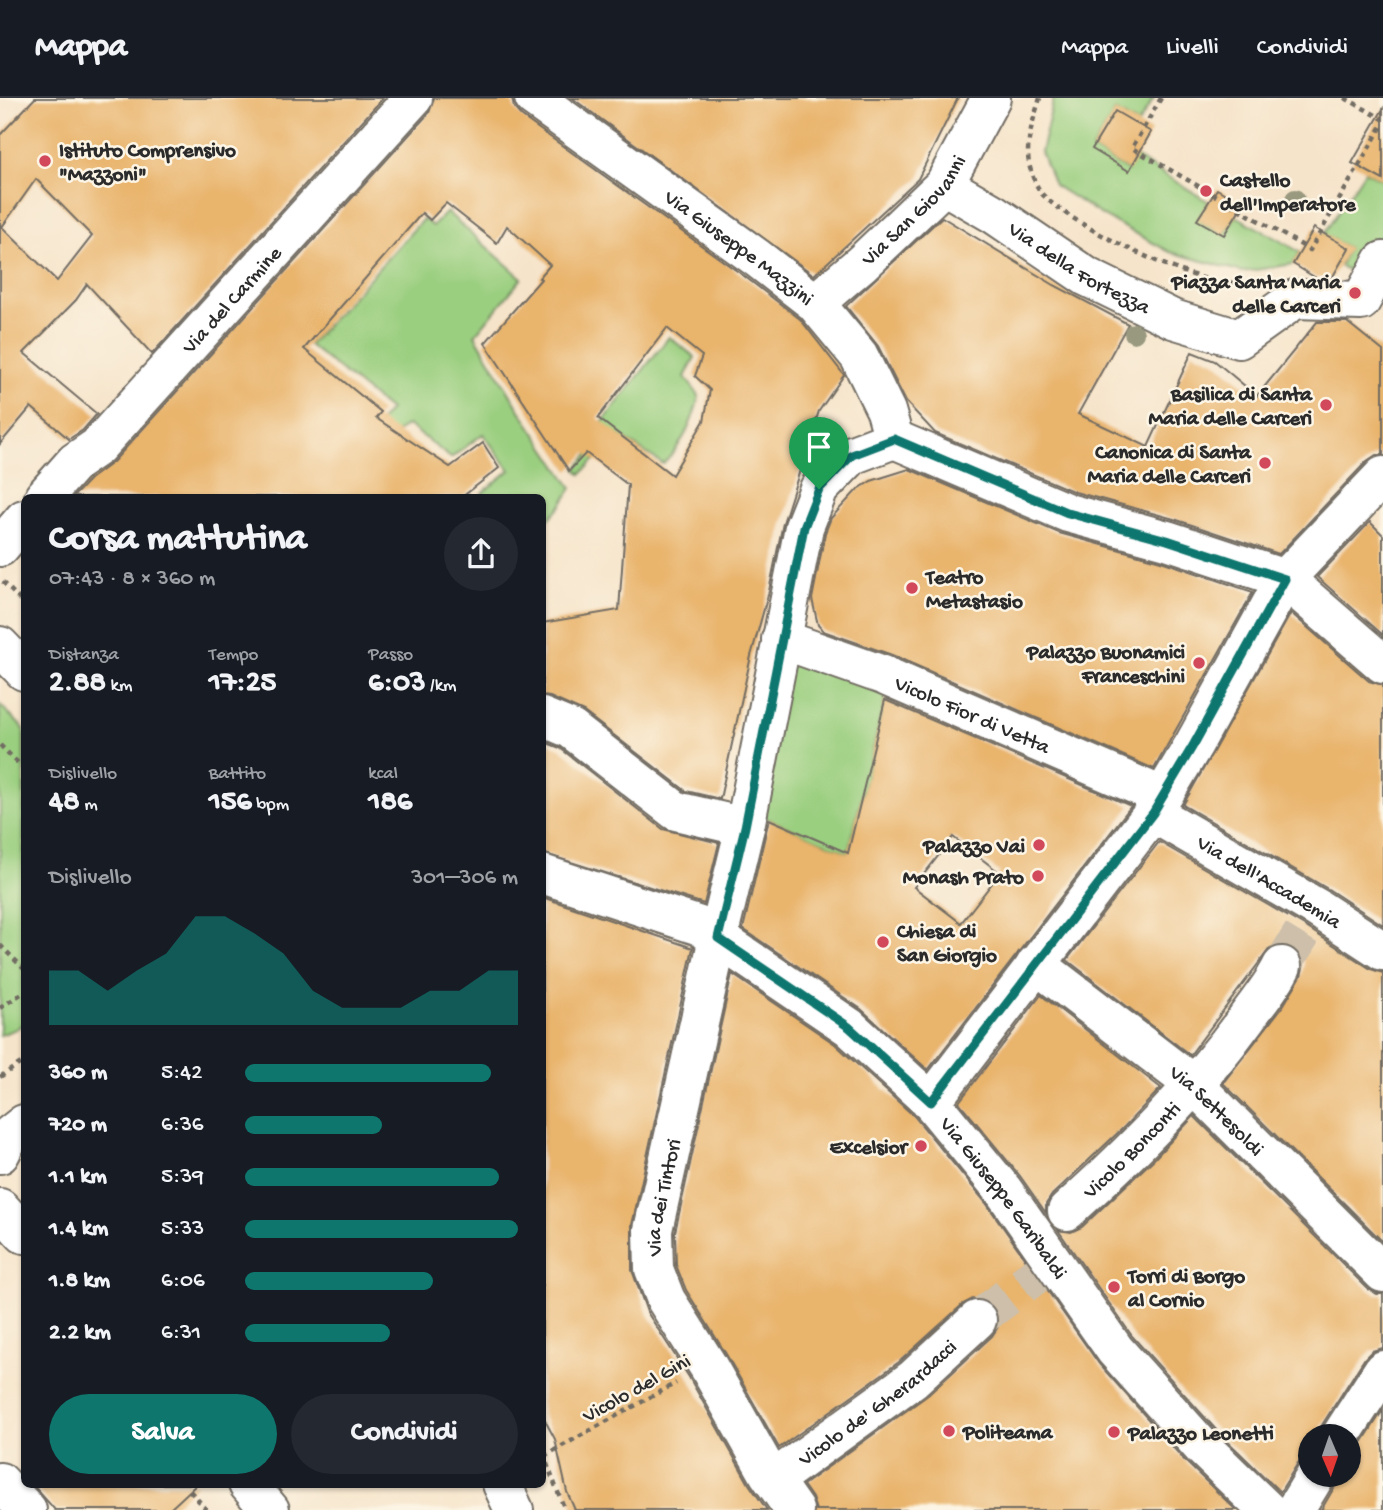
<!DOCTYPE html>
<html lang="it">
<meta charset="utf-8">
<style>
:root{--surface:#171b24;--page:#242831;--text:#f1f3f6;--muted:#9ea1a6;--line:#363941;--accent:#0f766e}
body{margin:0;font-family:"Gochi Hand",sans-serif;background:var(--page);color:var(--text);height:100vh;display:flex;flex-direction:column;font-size:26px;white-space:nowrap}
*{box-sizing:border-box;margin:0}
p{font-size:23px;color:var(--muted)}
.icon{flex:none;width:38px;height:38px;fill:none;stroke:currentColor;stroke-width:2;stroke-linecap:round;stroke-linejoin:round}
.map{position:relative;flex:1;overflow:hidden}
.sheet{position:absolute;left:21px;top:396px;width:525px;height:994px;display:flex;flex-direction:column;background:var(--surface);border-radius:10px;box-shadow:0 2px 5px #0004}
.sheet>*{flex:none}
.needle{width:46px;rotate:178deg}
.tools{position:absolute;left:1298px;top:1326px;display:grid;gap:14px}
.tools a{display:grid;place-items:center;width:63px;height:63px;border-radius:50%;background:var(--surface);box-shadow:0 2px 5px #0004;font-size:35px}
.pin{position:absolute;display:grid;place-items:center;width:60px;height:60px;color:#fff;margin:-72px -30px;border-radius:50% 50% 50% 0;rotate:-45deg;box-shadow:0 0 7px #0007}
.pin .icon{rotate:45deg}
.round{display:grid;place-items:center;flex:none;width:74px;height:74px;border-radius:37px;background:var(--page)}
.summary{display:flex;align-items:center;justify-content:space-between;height:119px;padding:0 28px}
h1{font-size:38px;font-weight:700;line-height:52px}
.metrics{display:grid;grid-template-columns:repeat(3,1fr);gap:10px;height:119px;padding:7px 28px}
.metrics div{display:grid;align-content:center}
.metrics b{font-size:30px;font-weight:700}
.metrics small{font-size:19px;font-weight:400}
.metrics p{font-size:19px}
.chart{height:196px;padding:14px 28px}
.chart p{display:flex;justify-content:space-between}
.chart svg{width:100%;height:126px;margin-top:7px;fill:var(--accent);opacity:.7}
.primary-button{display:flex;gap:14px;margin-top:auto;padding:14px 28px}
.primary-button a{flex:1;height:80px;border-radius:42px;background:var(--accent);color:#fff;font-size:28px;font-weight:700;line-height:80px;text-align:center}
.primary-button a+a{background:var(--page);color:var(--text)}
ul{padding:0 28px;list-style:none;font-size:23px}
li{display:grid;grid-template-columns:112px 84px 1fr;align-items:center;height:52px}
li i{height:18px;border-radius:9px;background:var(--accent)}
header{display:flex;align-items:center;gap:42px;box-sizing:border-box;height:98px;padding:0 35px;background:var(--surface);border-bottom:2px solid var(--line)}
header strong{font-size:33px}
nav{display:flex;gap:38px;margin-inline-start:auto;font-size:24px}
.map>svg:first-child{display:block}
</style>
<header>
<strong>Mappa</strong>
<nav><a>Mappa</a><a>Livelli</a><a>Condividi</a></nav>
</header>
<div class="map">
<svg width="1383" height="1412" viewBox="0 0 1383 1412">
<rect width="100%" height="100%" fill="#fcf5e5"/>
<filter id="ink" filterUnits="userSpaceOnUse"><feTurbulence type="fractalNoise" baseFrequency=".0143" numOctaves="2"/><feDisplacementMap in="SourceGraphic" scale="14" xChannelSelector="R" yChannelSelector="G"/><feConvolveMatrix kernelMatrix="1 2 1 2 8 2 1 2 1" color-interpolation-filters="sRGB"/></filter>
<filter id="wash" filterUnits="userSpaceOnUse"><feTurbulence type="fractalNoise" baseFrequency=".00686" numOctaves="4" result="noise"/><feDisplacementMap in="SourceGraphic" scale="28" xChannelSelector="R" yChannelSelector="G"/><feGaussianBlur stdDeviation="1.57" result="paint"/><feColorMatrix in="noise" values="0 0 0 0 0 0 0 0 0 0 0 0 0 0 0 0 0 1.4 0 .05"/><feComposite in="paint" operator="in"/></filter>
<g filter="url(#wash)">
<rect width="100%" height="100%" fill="#f6e4ca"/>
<g fill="#9bcf80" stroke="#637d56" stroke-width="2">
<polygon points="1054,0 1154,0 1138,26 1115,13 1092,51 1128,73 1135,59 1209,104 1198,122 1224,137 1236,118 1300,154 1293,166 1243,174 1170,154 1103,118 1054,87 1041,54"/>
<polygon points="1365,73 1383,82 1383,147 1365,180 1340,168 1348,150 1324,136"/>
<polygon points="447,114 522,180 475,237 519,311 572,390 560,409 543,427 542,399 487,399 482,395 510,372 483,336 451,360 408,327 378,346 372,333 390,312 309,247 423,121 433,128"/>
<path d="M669,239L695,259L685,279L699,298C693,324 683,347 663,366L619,337L581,376L576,371L610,334L601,326Z"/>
<polygon points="794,546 889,585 848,755 756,716"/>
<polygon points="0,607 24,631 24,925 16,931 0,937"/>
</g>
<g id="blocks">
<g fill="#e9b46c" fill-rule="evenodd">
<path d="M35,0H383L152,256L87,186L76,202L24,255L97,316L83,332L69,341L31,309L0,346V37ZM36,81L92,138L57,183L2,129Z"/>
<path d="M434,0H512L514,10L521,18L744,178L800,221L844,277L819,313L783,425L769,493L751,558L720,701L686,693L584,614L550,599L542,598V525L619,512L628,387L586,355L569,373L485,245L541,181L539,180L550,167L507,128L497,145L446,105L430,122L422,115L304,251L381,314L376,320L450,369L483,345L499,370L462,399H73L90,381L113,364L429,15ZM667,230L702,258L695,278L710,292L704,323L672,377L598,320Z"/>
<polygon points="572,0 958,0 918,81 814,177"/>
<polygon points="1383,11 1383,82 1352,65"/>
<polygon points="1115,13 1151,34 1129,73 1092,51"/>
<polygon points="1217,91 1243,106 1224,137 1197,122"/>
<polygon points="942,119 1054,187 1128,226 1078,316 1148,349 1192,254 1215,263 1257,298 1317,224 1347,224 1383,253 1383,357 1376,357 1367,363 1279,456 1174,421 1075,394 935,335 906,304 878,248 846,208"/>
<polygon points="1314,130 1349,150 1332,180 1316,180 1293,166"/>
<polygon points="909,371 1059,435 1161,463 1253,494 1154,671 892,557 823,533 818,527 812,501 825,435 831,420 857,392 871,383"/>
<polygon points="1370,424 1383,437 1383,537 1317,479"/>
<polygon points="1291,515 1369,583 1383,587 1383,827 1328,791 1183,707"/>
<path d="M885,602L1131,708L928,972L861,911L743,831L769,721L848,755ZM953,739L1000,775L961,825L914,789Z"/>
<polygon points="542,643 560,650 663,731 719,745 704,806 542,755"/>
<polygon points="1159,744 1306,829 1371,871 1383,875 1383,1144 1223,985 1283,908 1301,878 1304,866 1301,857 1293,849 1280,846 1270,850 1190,957 1067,862"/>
<polygon points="542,799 693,850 632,1127 632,1172 647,1214 689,1279 749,1386 767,1412 575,1412 567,1394 555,1341 542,1317"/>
<polygon points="732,876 835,946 915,1019 986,1105 1099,1266 1186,1364 1236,1412 816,1412 812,1400 803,1387 928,1297 992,1238 998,1229 998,1218 993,1208 984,1201 973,1201 963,1206 899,1264 779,1350 726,1256 686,1192 676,1167 675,1134"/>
<polygon points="1041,897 1161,990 1123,1030 1052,1097 1046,1106 1046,1115 1020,1078 959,1004"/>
<polygon points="1194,1018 1368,1191 1377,1196 1383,1196 1383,1250 1372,1253 1365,1260 1322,1327 1318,1339 1311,1339 1311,1356 1305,1358 1298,1365 1280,1394 1218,1334 1132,1238 1058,1132 1071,1134 1082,1129 1154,1061"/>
<polygon points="1383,1312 1383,1412 1321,1412 1335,1388 1338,1377 1349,1377 1349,1359 1358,1351"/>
<polygon points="32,1386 197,1386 169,1412 55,1412"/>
</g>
</g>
</g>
<g filter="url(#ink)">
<use href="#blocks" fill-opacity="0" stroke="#726c63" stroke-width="2"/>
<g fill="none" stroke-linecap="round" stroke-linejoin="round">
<g stroke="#cdbfaa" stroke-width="38" stroke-dasharray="38 19" stroke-linecap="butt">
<polyline points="1282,868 1312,819"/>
<polyline points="977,1222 1044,1171"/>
</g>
<g stroke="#726c63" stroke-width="42">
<g id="minor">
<path id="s1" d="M534,0L757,160L815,205L859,258L886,313L894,341"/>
<path id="s2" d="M944,87L994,116L1087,179L1173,221L1239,241L1295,201L1361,203L1383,163"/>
<path id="s3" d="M815,205L862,165L944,87L991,0"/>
<polyline points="894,341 1068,415 1167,442 1285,481 1383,566"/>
<path id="s4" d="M44,399L75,364L97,349L413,0"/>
<polyline points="0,449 24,421"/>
<path id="s5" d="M781,541L883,577L1162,698"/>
<polyline points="0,548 24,573"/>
<polyline points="542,619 571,631 676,713 745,729"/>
<path id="s6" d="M1153,715L1317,810L1383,853"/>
<path id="s7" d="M542,776L700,828L849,929L931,1004L1003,1092L1115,1252L1202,1349L1267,1412"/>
<path id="s8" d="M1036,866L1194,987L1383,1175"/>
<polyline points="931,1004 1153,715 1194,646 1285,481 1383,378"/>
<polyline points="0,1056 10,1037 24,1026"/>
<polyline points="0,1110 24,1136"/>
<path id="s9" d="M1067,1113C1132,1054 1194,993 1246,921C1258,904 1273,887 1282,868"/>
<polyline points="1340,1339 1383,1272"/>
<path id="s10" d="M773,1382L913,1281L977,1222"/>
<polyline points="0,1384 27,1412"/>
<polyline points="248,1386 270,1412"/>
<polyline points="502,1386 514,1412"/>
<path id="s11" d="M794,1412L768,1375L708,1268L666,1202L654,1171L653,1132L718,840L745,729L804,429L819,391L852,357L894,341"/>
<polyline points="1295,1412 1316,1377"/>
</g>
</g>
<g stroke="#726c63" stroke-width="4.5" stroke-dasharray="5 5" stroke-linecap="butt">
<path d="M1040,0C1033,23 1023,50 1031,73C1033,81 1038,91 1043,97C1071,127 1179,178 1220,184C1231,185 1242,185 1252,185"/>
<polyline points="1161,0 1132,50 1310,152 1383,26"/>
<polyline points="1345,0 1383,21"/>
<polyline points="3,484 24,506"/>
<polyline points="0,647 24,671"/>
<polyline points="0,847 24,871"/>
<polyline points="0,910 24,894"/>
<polyline points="0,979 24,963"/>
<polyline points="543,1356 565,1412"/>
<polyline points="544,1358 676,1285"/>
<polyline points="190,1393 207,1412"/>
</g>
<use href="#minor" stroke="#fff" stroke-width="38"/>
</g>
<g fill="#999980">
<circle cx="1295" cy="101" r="10"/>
<circle cx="1134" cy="235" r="10"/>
</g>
</g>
<g fill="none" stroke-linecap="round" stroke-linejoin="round" filter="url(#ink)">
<g stroke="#fff" stroke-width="14">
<polygon id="route" points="894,341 1068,415 1167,442 1285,481 1194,646 1153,715 931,1004 849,929 718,840 745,729 804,429 819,391 852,357"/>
</g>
<use href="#route" stroke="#0f766e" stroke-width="9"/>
</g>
<g fill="#d1495b" stroke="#fcf5e5" stroke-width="2.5">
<circle cx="45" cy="63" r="7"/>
<circle cx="1206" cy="93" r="7"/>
<circle cx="1355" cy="195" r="7"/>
<circle cx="1326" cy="307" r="7"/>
<circle cx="1265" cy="365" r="7"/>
<circle cx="912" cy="490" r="7"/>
<circle cx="1199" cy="565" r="7"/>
<circle cx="1039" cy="747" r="7"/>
<circle cx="1038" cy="778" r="7"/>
<circle cx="883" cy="844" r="7"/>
<circle cx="921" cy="1048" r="7"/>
<circle cx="1114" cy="1189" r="7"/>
<circle cx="949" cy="1333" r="7"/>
<circle cx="1114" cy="1334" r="7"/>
</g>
<g text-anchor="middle" stroke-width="5" stroke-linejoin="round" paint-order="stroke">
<g font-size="21" font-weight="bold" fill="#2b2b2b" stroke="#fcf5e5" text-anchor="start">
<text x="59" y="58">Istituto Comprensivo<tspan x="59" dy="24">"Mazzoni"</tspan></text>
<text x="1220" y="88">Castello<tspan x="1220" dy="24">dell'Imperatore</tspan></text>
<text x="1341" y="190" text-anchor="end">Piazza Santa Maria<tspan x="1341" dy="24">delle Carceri</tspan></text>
<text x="1312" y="302" text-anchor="end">Basilica di Santa<tspan x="1312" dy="24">Maria delle Carceri</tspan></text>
<text x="1251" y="360" text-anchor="end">Canonica di Santa<tspan x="1251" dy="24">Maria delle Carceri</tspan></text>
<text x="926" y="485">Teatro<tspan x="926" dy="24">Metastasio</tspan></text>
<text x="1185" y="560" text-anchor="end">Palazzo Buonamici<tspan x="1185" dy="24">Franceschini</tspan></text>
<text x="1025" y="754" text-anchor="end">Palazzo Vai</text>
<text x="1024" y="785" text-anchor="end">Monash Prato</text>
<text x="897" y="839">Chiesa di<tspan x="897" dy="24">San Giorgio</tspan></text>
<text x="907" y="1055" text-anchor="end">Excelsior</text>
<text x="1128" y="1184">Torri di Borgo<tspan x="1128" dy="24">al Cornio</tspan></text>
<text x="963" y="1340">Politeama</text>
<text x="1128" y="1341">Palazzo Leonetti</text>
</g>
<g font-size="21" fill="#2b2b2b" stroke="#fcf5e5">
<text dy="7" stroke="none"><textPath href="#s3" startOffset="136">Via San Giovanni</textPath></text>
<text dy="7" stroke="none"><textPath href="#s1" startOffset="254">Via Giuseppe Mazzini</textPath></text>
<text dy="7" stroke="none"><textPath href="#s2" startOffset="159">Via della Fortezza</textPath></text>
<text dy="7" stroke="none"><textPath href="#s4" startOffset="273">Via del Carmine</textPath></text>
<text dy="7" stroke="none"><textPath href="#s5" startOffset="206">Vicolo Fior di Vetta</textPath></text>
<text dy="7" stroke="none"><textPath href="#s6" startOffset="135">Via dell'Accademia</textPath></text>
<text dy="7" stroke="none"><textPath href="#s8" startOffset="233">Via Settesoldi</textPath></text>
<text dy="7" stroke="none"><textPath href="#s9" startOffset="89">Vicolo Bonconti</textPath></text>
<text dy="7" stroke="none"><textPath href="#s7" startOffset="578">Via Giuseppe Garibaldi</textPath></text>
<text dy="7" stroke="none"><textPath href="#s11" startOffset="352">Via dei Tintori</textPath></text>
<text transform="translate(636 1289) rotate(-29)" y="7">Vicolo del Gini</text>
<text dy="7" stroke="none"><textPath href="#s10" startOffset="130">Vicolo de' Gherardacci</textPath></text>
</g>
</g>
</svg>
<div class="tools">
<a><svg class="needle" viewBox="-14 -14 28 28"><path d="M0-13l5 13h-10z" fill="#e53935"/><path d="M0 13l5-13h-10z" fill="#9ea1a6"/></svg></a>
</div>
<div class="pin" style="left:819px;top:391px;background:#1e9e55"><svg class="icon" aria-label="arrive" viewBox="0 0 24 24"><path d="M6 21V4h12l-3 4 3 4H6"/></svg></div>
<section class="sheet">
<div class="summary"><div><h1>Corsa mattutina</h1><p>07:43 · 8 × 360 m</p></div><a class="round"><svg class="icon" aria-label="share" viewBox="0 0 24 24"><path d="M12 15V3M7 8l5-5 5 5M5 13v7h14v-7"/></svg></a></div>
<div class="metrics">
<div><p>Distanza</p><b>2.88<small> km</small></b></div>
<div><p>Tempo</p><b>17:25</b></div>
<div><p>Passo</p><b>6:03<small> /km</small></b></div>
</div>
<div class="metrics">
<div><p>Dislivello</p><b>48<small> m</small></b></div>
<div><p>Battito</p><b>156<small> bpm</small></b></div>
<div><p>kcal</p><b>186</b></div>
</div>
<div class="chart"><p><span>Dislivello</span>301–306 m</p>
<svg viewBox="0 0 160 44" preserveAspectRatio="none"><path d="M0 44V25L10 25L20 32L30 25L40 19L50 6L60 6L70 12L80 19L90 32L100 38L110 38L120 38L130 32L140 32L150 25L160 25V44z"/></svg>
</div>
<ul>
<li><b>360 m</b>5:42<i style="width:90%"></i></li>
<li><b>720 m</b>6:36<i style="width:50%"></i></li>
<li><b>1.1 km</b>5:39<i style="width:93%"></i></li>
<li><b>1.4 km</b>5:33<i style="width:100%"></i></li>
<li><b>1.8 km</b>6:06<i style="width:69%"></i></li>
<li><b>2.2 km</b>6:31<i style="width:53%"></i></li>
</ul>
<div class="primary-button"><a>Salva</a><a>Condividi</a></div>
</section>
</div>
